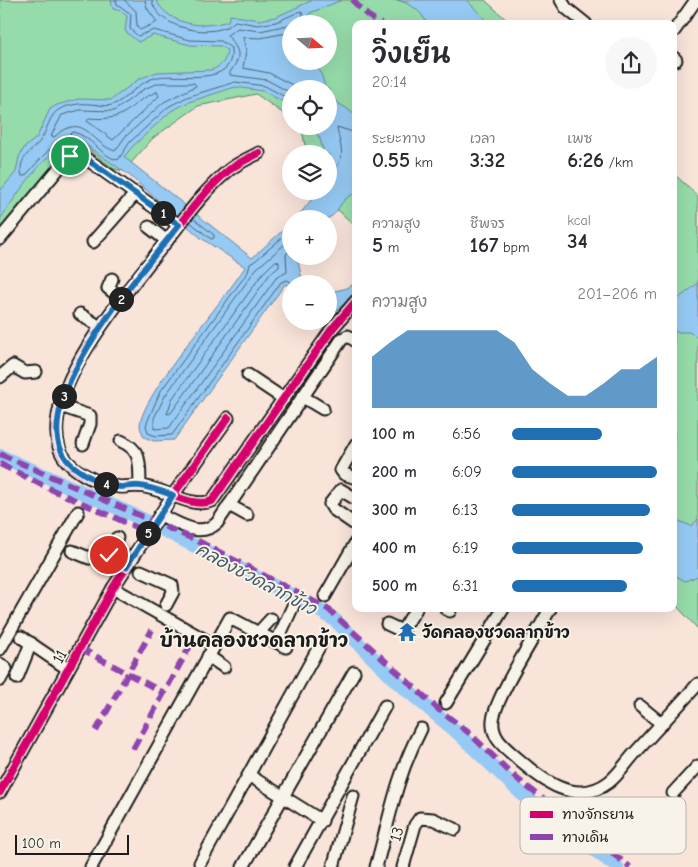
<!DOCTYPE html>
<html lang="th">
<meta charset="utf-8">
<style>
:root{--surface:#fff;--page:#f7f7f7;--text:#2b2b33;--muted:#7c7c81;--accent:#1f6fb2}
body{margin:0;font-family:"Comic Neue","Playpen Sans Thai",sans-serif;background:var(--page);color:var(--text);height:100vh;display:flex;flex-direction:column;font-size:19px;white-space:nowrap}
*{box-sizing:border-box;margin:0}
p{font-size:16px;color:var(--muted)}
.icon{flex:none;width:28px;height:28px;fill:none;stroke:currentColor;stroke-width:2;stroke-linecap:round;stroke-linejoin:round}
.map{position:relative;flex:1;overflow:hidden}
.details{position:absolute;left:352px;top:20px;width:325px;height:592px;display:flex;flex-direction:column;background:var(--surface);border-radius:10px;box-shadow:0 5px 20px #0002}
.details>*{flex:none}
.needle{width:32px;rotate:109deg}
.buttons{position:absolute;left:282px;top:15px;display:grid;gap:10px}
.buttons a{display:grid;place-items:center;width:55px;height:55px;border-radius:50%;background:var(--surface);box-shadow:0 5px 20px #0002;font-size:25px}
.scale{position:absolute;left:15px;bottom:12px;width:114px;box-sizing:border-box;padding-left:5px;border:2px solid #1c1c1c;border-top:0;font-size:14px;line-height:18px;white-space:nowrap;color:#1c1c1c;-webkit-text-stroke:4px #f7f3e8;paint-order:stroke}
.pin{position:absolute;display:grid;place-items:center;width:42px;height:42px;color:#fff;margin:-21px;border:2px solid #fff;border-radius:50%;box-shadow:0 1px 5px #0007}
.km{position:absolute;width:25px;height:25px;margin:-12px;border-radius:50%;background:#222;color:#fff;font-size:14px;line-height:25px;text-align:center}
.round{display:grid;place-items:center;flex:none;width:52px;height:52px;border-radius:26px;background:var(--page)}
.overview{display:flex;align-items:center;justify-content:space-between;height:85px;padding:0 20px}
h1{font-size:28px;font-weight:600;line-height:38px}
.figures{display:grid;grid-template-columns:repeat(3,1fr);gap:8px;height:85px;padding:5px 20px}
.figures div{display:grid;align-content:center}
.figures b{font-size:21px;font-weight:600}
.figures small{font-size:14px;font-weight:400}
.figures p{font-size:14px}
.chart{height:140px;padding:10px 20px}
.chart p{display:flex;justify-content:space-between}
.chart svg{width:100%;height:90px;margin-top:5px;fill:var(--accent);opacity:.7}
ul{padding:0 20px;list-style:none;font-size:16px}
li{display:grid;grid-template-columns:80px 60px 1fr;align-items:center;height:38px}
li i{height:12px;border-radius:6px;background:var(--accent)}
.map>svg:first-child{display:block}
</style>
<div class="map">
<svg width="698" height="867" viewBox="0 0 698 867">
<rect width="100%" height="100%" fill="#f9e4da"/>
<filter id="ink" filterUnits="userSpaceOnUse"><feTurbulence type="fractalNoise" baseFrequency=".02" numOctaves="2"/><feDisplacementMap in="SourceGraphic" scale="10" xChannelSelector="R" yChannelSelector="G"/><feConvolveMatrix kernelMatrix="1 2 1 2 8 2 1 2 1" color-interpolation-filters="sRGB"/></filter>
<g filter="url(#ink)">
<g fill="#96dcaa" stroke="#597c63" fill-rule="evenodd">
<path d="M0,0H485L511,24H356V227L318,191H329V154H307L301,126H329V89H291V119L256,94L198,106L153,138L124,171L114,169L78,141L68,145L0,235ZM291,24H329V61H291Z"/>
<polygon points="674,174 698,196 698,629 674,603"/>
</g>
<g fill="#96caf4" stroke="#65849e">
<path d="M111,0H156C170,26 203,29 228,21L230,15L259,20L276,17L313,0H342L310,13L304,24H291V61H314L320,71L326,89H291V106L263,91L235,87L189,102L171,111L133,146L124,157L252,258L291,223V256H297L302,280L307,284H291V288L285,284L174,440L154,441L144,437C143,434 140,429 140,426C140,397 226,298 245,267L201,238L129,175L74,137C42,156 21,189 0,219V191L16,172L19,157L24,148L37,137L50,109L57,105L78,99L111,100L139,79L157,72L211,70C222,66 226,61 227,50L220,46L190,45L153,35L138,42L125,31L127,16L121,11L113,9Z"/>
<path d="M397,0H467L489,24H427C421,10 411,4 397,0Z"/>
<path d="M329,94C336,105 349,107 356,117V193C336,201 341,213 328,218C320,222 305,219 296,219L318,191H329V154H324L320,139L312,126H329Z"/>
<polygon points="698,283 698,337 689,332 674,332 674,302"/>
<polygon points="352,285 356,286 356,294 330,316 329,315 329,292 344,289"/>
<polygon points="674,519 691,526 698,519 698,576 685,581 674,575"/>
</g>
<g fill="none" stroke-linecap="round" stroke-linejoin="round">
<g stroke="#4d6272" stroke-width="1">
<path d="M116,0L117,4L131,14L130,29L138,36L154,30L190,40L221,41L231,48C236,88 180,73 158,77C138,81 127,100 112,105C105,107 97,104 89,104C80,103 68,105 60,109C49,114 47,132 40,141C31,152 17,159 22,176H25C40,160 53,142 73,132C91,135 101,157 118,160L130,142L168,107L187,97L235,82L265,86L291,100"/>
<polyline points="124,0 136,11 137,27 140,30 157,22 147,8 145,0"/>
<path d="M152,0C155,29 217,41 235,21L258,25L276,22L301,11L303,14L300,24"/>
<polyline points="291,36 287,33 260,38 243,37 246,51 243,68 269,73 300,89"/>
<path d="M159,83H194L196,86L164,102L125,137L115,151C89,143 86,110 54,137L51,136L62,115L80,110L114,111L144,89Z"/>
<path d="M157,92L159,96L113,140L87,121L89,118C132,122 124,104 157,92Z"/>
<path d="M291,93L267,80L230,75V72C243,55 239,50 227,35L238,28L260,31L293,24"/>
<path d="M329,171C350,162 339,144 337,127L356,133"/>
<polyline points="190,222 211,239 214,238 214,235 193,218"/>
<polyline points="291,230 255,261 250,264 248,272 160,392 146,425 148,433 156,436 172,435 281,282 287,280 294,284"/>
<polyline points="291,239 256,269 165,396 154,418 154,429 169,428 276,278 287,272 286,255 291,248"/>
<polygon points="276,261 279,262 279,267 270,274 171,413 167,414 172,399 263,273"/>
</g>
<polyline stroke="#96caf4" stroke-width="14" points="0,456 138,517 307,603 335,620 396,681 459,734 525,797 617,867"/>
<g stroke="#1c1c1c" stroke-width="15">
<g id="minor">
<polyline points="561,0 566,8 586,24"/>
<polyline points="674,31 696,0"/>
<polyline points="674,58 676,60"/>
<path d="M259,153C249,158 238,163 229,170C201,193 180,225 157,253C123,297 42,389 59,447C65,469 99,485 120,487C126,487 133,486 139,486C163,487 189,509 212,501L332,329L356,301"/>
<polyline points="149,227 167,241"/>
<polyline points="0,239 65,161 75,153 81,155 179,225"/>
<polyline points="93,242 136,193"/>
<polyline points="112,279 108,288 122,299"/>
<polyline points="80,314 100,327"/>
<polyline points="248,375 284,399"/>
<polyline points="0,377 13,366 25,373 36,372"/>
<polyline points="303,397 323,409"/>
<polyline points="60,406 90,416 90,424 83,444"/>
<path d="M121,441C143,451 139,464 140,486"/>
<polyline points="356,444 341,470 344,474 356,478"/>
<polyline points="356,499 341,490 330,504 333,509 356,525"/>
<polyline points="229,505 247,515"/>
<path d="M160,515C179,523 199,539 217,523L342,339L348,336L356,341"/>
<polyline points="72,551 89,558 109,555 126,567"/>
<polyline points="109,555 117,538"/>
<polyline points="141,571 172,585 173,592 166,605"/>
<polyline points="113,588 214,645"/>
<polyline points="325,596 356,542"/>
<polyline points="446,609 450,611"/>
<path d="M550,609C537,633 496,696 493,720C491,739 506,748 518,759C542,780 576,807 609,782C618,775 626,763 634,754C656,730 677,707 698,684"/>
<polyline points="387,624 402,631 416,609"/>
<polyline points="259,632 271,619"/>
<polyline points="21,637 68,669"/>
<polyline points="277,641 293,606"/>
<polyline points="0,649 78,512"/>
<polyline points="208,656 224,667"/>
<polyline points="0,664 6,669 0,680"/>
<polyline points="17,678 31,643"/>
<polyline points="446,703 503,609"/>
<polyline points="640,706 662,724"/>
<polyline points="250,776 322,821"/>
<polyline points="0,792 113,588 173,495 228,418"/>
<polyline points="673,793 698,766"/>
<polyline points="200,863 320,645"/>
<polyline points="91,867 230,618 286,647"/>
<polyline points="243,867 354,672"/>
<polyline points="295,867 385,706"/>
<polyline points="333,867 353,796"/>
<path d="M376,867C390,817 396,777 421,729"/>
<polyline points="403,867 415,825 420,818 433,819 455,829"/>
</g>
</g>
<use href="#minor" stroke="#f7f3e8" stroke-width="11"/>
<g stroke="#8e44ad" stroke-width="6" stroke-dasharray="12 6" stroke-linecap="butt">
<polyline points="352,0 367,15 381,24"/>
<polyline points="0,454 200,542 328,609 438,709 468,732 515,777 630,867"/>
<polyline points="0,464 46,487 138,528 142,543"/>
<polyline points="80,648 164,693"/>
<polyline points="96,731 152,630"/>
<polyline points="133,749 190,646"/>
</g>
<g stroke="#f7f3e8" stroke-width="11">
<g id="cycleway">
<path d="M259,153C249,158 238,163 229,170C201,193 180,225 157,253C123,297 42,389 59,447C65,469 99,485 120,487C126,487 133,486 139,486C163,487 189,509 212,501L332,329L356,301"/>
<polyline points="0,792 113,588 173,495 228,418"/>
</g>
</g>
<use href="#cycleway" stroke="#d6006c" stroke-width="8"/>
</g>
</g>
<g fill="none" stroke-linecap="round" stroke-linejoin="round" filter="url(#ink)">
<g stroke="#fff" stroke-width="10">
<path id="route" d="M70,156L75,153L81,155L179,225C146,268 12,415 73,466C86,476 104,486 121,487C127,487 134,485 140,486C151,487 163,492 173,495L126,567L109,555"/>
</g>
<use href="#route" stroke="#1f6fb2" stroke-width="6"/>
</g>
<defs>
<g id="temple-bare" transform="scale(1.5)"><path d="M0-6L5-2H3V0L6.5 2.5H4V6H1.5V3h-3V6H-4V2.5H-6.5L-3 0V-2H-5Z" fill="#1f6fb2" stroke="#f7f3e8" stroke-width="2.5" paint-order="stroke"/></g>
</defs>
<g fill-rule="evenodd">
<use href="#temple-bare" x="407" y="632"/>
</g>
<g text-anchor="middle" stroke-width="4" stroke-linejoin="round" paint-order="stroke">
<g font-size="16" font-weight="bold" fill="#1c1c1c" stroke="#f7f3e8" text-anchor="start">
<text x="422" y="638">วัดคลองชวดลากข้าว</text>
</g>
<g font-size="16" fill="#1c1c1c" stroke="#f7f3e8">
<text transform="translate(59 656) rotate(-61)" y="6">11</text>
<text transform="translate(396 834) rotate(-74)" y="6">13</text>
</g>
<g font-size="18" font-style="italic" fill="#475968" stroke="#f7f3e8">
<text transform="translate(256 579) rotate(28)" y="6">คลองชวดลากข้าว</text>
</g>
<g font-size="19" font-weight="bold" fill="#1c1c1c" stroke="#f7f3e8">
<text x="254" y="647">บ้านคลองชวดลากข้าว</text>
</g>
</g>
<rect x="520" y="797" width="166" height="57" rx="8" fill="#f7f3e8" stroke="#b5b2ab" stroke-width="1"/>
<rect x="530" y="811" width="23" height="7" fill="#d6006c"/>
<rect x="530" y="834" width="23" height="6" fill="#8e44ad"/>
<g font-size="14" fill="#1c1c1c">
<text x="562" y="819">ทางจักรยาน</text>
<text x="562" y="842">ทางเดิน</text>
</g>
</svg>
<div class="buttons">
<a><svg class="needle" viewBox="-14 -14 28 28"><path d="M0-13l5 13h-10z" fill="#e53935"/><path d="M0 13l5-13h-10z" fill="#7c7c81"/></svg></a>
<a><svg class="icon" aria-label="locate" viewBox="0 0 24 24"><circle cx="12" cy="12" r="6"/><path d="M12 2v4M12 18v4M2 12h4M18 12h4"/></svg></a>
<a><svg class="icon" aria-label="layers" viewBox="0 0 24 24"><path d="M12 4l9 5-9 5-9-5zM3 14l9 5 9-5"/></svg></a>
<a>+</a>
<a>−</a>
</div>
<div class="scale">100 m</div>
<div class="pin" style="left:70px;top:156px;background:#1e9e55"><svg class="icon" aria-label="arrive" viewBox="0 0 24 24"><path d="M6 21V4h12l-3 4 3 4H6"/></svg></div>
<div class="pin" style="left:109px;top:555px;background:#d93025"><svg class="icon" aria-label="check" viewBox="0 0 24 24"><path d="M5 12l5 5 9-10"/></svg></div>
<b class="km" style="left:163px;top:213px">1</b>
<b class="km" style="left:121px;top:299px">2</b>
<b class="km" style="left:64px;top:396px">3</b>
<b class="km" style="left:106px;top:484px">4</b>
<b class="km" style="left:148px;top:533px">5</b>
<section class="details">
<div class="overview"><div><h1>วิ่งเย็น</h1><p>20:14</p></div><a class="round"><svg class="icon" aria-label="share" viewBox="0 0 24 24"><path d="M12 15V3M7 8l5-5 5 5M5 13v7h14v-7"/></svg></a></div>
<div class="figures">
<div><p>ระยะทาง</p><b>0.55<small> km</small></b></div>
<div><p>เวลา</p><b>3:32</b></div>
<div><p>เพซ</p><b>6:26<small> /km</small></b></div>
</div>
<div class="figures">
<div><p>ความสูง</p><b>5<small> m</small></b></div>
<div><p>ชีพจร</p><b>167<small> bpm</small></b></div>
<div><p>kcal</p><b>34</b></div>
</div>
<div class="chart"><p><span>ความสูง</span>201–206 m</p>
<svg viewBox="0 0 160 44" preserveAspectRatio="none"><path d="M0 44V19L10 12L20 6L30 6L40 6L50 6L60 6L70 6L80 12L90 25L100 32L110 38L120 38L130 32L140 25L150 25L160 19V44z"/></svg>
</div>
<ul>
<li><b>100 m</b>6:56<i style="width:62%"></i></li>
<li><b>200 m</b>6:09<i style="width:100%"></i></li>
<li><b>300 m</b>6:13<i style="width:95%"></i></li>
<li><b>400 m</b>6:19<i style="width:90%"></i></li>
<li><b>500 m</b>6:31<i style="width:79%"></i></li>
</ul>
</section>
</div>
